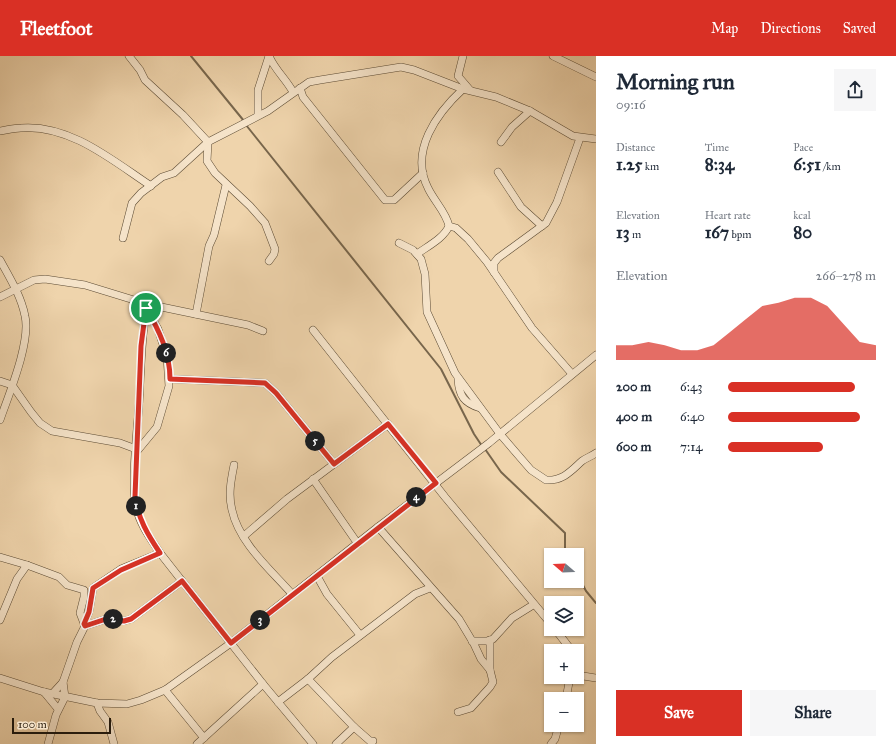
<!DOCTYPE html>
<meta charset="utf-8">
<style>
:root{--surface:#fff;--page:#f6f6f7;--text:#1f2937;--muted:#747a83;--accent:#d93025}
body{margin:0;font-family:"IM FELL Great Primer",serif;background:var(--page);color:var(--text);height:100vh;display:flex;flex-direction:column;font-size:15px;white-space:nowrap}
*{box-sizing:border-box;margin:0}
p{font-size:13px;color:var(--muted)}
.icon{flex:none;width:22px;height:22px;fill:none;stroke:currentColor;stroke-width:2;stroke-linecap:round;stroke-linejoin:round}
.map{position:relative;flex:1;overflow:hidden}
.details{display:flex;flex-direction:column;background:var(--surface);width:300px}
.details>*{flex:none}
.needle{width:26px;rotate:289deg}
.tools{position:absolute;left:544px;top:492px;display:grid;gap:8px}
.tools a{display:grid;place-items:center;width:40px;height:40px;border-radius:0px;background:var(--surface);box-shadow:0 1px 3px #0004;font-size:20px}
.scale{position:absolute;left:12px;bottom:10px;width:99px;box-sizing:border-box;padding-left:4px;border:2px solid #2b1d0c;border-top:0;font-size:11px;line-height:14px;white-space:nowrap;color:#2b1d0c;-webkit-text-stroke:3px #f5e3c9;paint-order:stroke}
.pin{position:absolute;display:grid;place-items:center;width:34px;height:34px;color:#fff;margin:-17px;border:2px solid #fff;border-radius:50%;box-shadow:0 1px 4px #0007}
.km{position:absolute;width:20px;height:20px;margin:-10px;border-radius:50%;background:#222;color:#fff;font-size:11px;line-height:20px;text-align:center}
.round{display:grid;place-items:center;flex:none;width:42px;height:42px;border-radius:0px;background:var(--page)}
.overview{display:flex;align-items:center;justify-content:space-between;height:68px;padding:0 20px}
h1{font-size:22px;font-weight:800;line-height:30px}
.stats{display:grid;grid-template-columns:repeat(3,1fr);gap:6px;height:68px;padding:4px 20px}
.stats div{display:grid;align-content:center}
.stats b{font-size:17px;font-weight:800}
.stats small{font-size:11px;font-weight:400}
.stats p{font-size:11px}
.chart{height:112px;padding:8px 20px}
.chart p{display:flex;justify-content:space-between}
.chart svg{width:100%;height:72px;margin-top:4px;fill:var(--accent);opacity:.7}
.button{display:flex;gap:8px;margin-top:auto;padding:8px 20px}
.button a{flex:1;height:46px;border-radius:0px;background:var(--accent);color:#fff;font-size:16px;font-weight:800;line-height:46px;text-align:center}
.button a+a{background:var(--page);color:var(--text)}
ul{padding:0 20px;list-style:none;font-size:13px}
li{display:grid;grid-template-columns:64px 48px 1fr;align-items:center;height:30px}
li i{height:10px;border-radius:5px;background:var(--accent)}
header{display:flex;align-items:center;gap:24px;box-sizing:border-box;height:56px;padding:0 20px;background:var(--accent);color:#fff}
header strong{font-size:19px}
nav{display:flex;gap:22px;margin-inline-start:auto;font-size:14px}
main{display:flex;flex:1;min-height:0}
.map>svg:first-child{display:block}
</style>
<header>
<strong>Fleetfoot</strong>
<nav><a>Map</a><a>Directions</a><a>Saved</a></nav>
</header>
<main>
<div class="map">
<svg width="596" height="688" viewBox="0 0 596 688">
<rect width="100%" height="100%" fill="#efd4ac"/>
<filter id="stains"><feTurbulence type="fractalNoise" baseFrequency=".005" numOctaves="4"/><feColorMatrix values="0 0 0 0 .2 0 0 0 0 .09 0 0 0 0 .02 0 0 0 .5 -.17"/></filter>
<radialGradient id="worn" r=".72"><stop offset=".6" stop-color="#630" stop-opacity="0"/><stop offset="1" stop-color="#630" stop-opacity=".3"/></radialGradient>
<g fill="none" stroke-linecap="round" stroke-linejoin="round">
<g stroke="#78664c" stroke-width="2">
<polyline points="191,0 244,65"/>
<polyline points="246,69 441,313 474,378 482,390"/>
<polyline points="485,393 501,416 565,477 565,494 568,499"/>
<polyline points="577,518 586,535 596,547"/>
</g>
<g stroke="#5c4b34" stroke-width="8">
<g id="minor">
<polyline points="129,0 140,14 145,24 183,59 208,86 207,105 215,117 250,150 265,167 275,193 274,198 269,205"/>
<path d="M269,0C275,14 286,23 293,36"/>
<polyline points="463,0 458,20 470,34"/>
<polyline points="553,0 596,21"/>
<polyline points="300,32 303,41 385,144 394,144 423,117"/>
<polyline points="258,59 258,34 269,0"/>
<path d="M0,75C7,74 14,72 21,72C70,68 113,105 151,130"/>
<polyline points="501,86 512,71 530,55"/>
<polyline points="498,116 521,151 542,170"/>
<polyline points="449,170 456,172 468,183 487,206 532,272 572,318"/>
<polyline points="123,182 132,147 141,137 162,121 174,117 208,86 268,55 309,26 320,24 401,11 414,14 463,33 496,41 530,55 573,80 596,83"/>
<path d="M399,187L413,194L421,203L425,218L427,256L455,317L500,378L531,414L546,424C563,425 571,415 582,405C586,402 592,400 596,397"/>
<path d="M417,198C428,190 444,182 449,170C446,156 434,145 428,132C409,95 437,57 463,33"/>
<path d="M0,204C10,222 21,240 25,260C31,286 9,338 0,364"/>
<polyline points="494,216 494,207 498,202 546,167 557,146 580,82"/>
<polyline points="0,241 34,224 45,223 85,229 147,248 248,269 263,275"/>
<path d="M147,248C141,281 141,315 139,348C137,380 131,421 136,451C140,469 151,483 160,497L263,628L313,688"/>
<polyline points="196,258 209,190 214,179 226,129"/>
<polyline points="313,274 445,441 551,568"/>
<polyline points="170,323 265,327 276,337 334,408"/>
<path d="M458,323C459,340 464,347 480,352"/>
<polyline points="0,325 12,329 31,356 40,367 52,375 120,387 136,393"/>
<polyline points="138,394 157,371 169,330 167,301 158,273 146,252"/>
<path d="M234,409C231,424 228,439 232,454C239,487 271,514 292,538"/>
<polyline points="313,423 358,488"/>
<polyline points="378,471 459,563 474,588 481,603 490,614 493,626 490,631 471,652 458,656"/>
<polyline points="244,480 287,443 388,368"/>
<polyline points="0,501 27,509"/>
<polyline points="317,520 327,538 360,579"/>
<polyline points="0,564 17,523 27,509 59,521 67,529 84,534 84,541 80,557 85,570"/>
<polyline points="84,568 89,556 93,532 121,513 160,497"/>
<polyline points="555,573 572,595"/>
<polyline points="490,584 490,614"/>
<polyline points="472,585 487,585 493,583 512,562 533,549"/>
<polyline points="577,619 596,622"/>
<polyline points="0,622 44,636 97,647 127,648 141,644 165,634 231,587 378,471 489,387 596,299"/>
<polyline points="308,623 354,671 370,685 373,685"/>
<polyline points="165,634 204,682"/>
<polyline points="44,636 58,653"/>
<polyline points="53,637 63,626 77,586 85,570 106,563 124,565 131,563 182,525"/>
<polyline points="566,643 570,621"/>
<polyline points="278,646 308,623 332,601 415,538 430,532"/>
<polyline points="97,647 100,655 108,666 114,688"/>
<polyline points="48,688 56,659 65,641 63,626"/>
<polyline points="197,688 263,628"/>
<polyline points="336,688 354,671"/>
<polyline points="551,688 555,683 559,669"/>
</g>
</g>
<use href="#minor" stroke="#f5e3c9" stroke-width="7"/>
</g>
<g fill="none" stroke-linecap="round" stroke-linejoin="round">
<g stroke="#fff" stroke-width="8">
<path id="route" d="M146,252C159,274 170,297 170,323L265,327L276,337L334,408L388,368L436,427L231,587L182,525L131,563L124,565L106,563L85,570L84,568L89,556L93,532L121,514L160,497C148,479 138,463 135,440L141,290Z"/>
</g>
<use href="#route" stroke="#d93025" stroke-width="5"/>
</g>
<rect width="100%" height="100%" filter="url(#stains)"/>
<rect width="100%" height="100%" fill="url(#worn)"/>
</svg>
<div class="tools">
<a><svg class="needle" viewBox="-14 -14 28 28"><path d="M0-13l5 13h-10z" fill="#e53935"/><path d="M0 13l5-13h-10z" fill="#747a83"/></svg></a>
<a><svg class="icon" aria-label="layers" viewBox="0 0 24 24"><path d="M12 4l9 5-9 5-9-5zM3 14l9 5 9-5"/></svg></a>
<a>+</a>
<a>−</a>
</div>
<div class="scale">100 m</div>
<div class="pin" style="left:146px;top:252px;background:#1e9e55"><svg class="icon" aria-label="arrive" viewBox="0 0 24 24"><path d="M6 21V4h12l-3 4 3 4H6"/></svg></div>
<b class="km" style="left:136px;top:450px">1</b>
<b class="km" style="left:113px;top:563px">2</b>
<b class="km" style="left:260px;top:564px">3</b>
<b class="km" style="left:416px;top:441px">4</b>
<b class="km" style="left:315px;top:385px">5</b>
<b class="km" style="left:166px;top:297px">6</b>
</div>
<section class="details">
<div class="overview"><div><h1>Morning run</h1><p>09:16</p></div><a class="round"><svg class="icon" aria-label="share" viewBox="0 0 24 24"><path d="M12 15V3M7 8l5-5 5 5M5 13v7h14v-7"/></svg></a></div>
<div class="stats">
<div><p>Distance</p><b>1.25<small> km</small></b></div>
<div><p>Time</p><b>8:34</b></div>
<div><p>Pace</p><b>6:51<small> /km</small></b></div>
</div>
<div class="stats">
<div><p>Elevation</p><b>13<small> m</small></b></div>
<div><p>Heart rate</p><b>167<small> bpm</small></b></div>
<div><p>kcal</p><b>80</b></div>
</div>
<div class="chart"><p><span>Elevation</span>266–278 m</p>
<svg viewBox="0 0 160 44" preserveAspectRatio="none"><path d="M0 44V35L10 35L20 33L30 35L40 38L50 38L60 35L70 27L80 19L90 11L100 9L110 6L120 6L130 11L140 22L150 33L160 35V44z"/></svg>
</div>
<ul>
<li><b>200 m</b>6:43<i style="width:86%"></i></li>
<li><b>400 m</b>6:40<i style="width:89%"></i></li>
<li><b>600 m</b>7:14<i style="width:64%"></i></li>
</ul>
<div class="button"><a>Save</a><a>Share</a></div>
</section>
</main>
